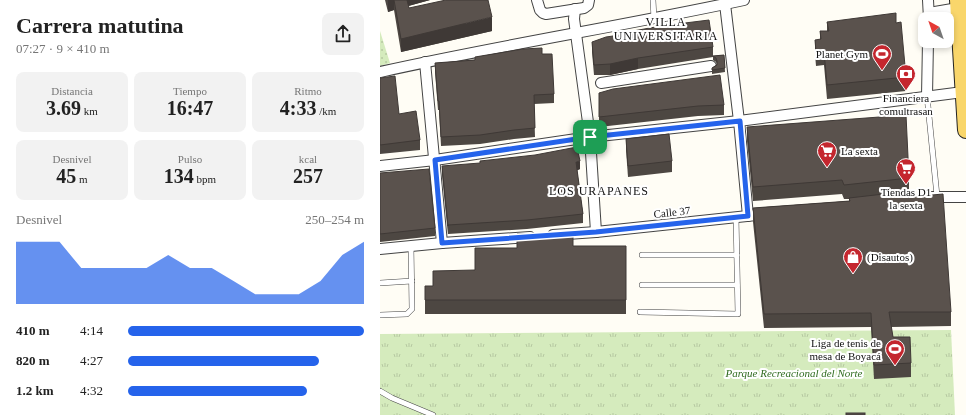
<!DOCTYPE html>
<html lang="es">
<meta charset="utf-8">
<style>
:root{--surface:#fff;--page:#f2f2f2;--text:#222;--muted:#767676;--accent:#2563eb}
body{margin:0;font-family:"Times New Roman",serif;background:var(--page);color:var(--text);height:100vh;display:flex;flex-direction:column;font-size:15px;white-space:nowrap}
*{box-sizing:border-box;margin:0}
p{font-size:13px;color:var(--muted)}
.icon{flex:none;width:22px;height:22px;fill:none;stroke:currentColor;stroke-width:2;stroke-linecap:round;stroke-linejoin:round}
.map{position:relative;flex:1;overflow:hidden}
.side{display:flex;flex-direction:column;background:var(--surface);width:380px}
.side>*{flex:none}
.needle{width:26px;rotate:320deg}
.tools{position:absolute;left:538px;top:12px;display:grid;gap:8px}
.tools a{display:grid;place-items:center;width:36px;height:36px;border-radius:8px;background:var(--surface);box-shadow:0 2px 6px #0003;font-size:20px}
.pin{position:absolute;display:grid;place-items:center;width:34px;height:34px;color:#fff;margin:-17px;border-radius:8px;box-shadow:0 2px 6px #0006}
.round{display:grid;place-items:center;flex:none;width:42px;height:42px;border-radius:8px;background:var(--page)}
.summary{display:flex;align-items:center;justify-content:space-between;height:68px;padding:0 16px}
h1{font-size:22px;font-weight:700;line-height:30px}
.stats{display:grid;grid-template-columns:repeat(3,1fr);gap:6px;height:68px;padding:4px 16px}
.stats div{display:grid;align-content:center;border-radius:8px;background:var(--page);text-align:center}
.stats b{font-size:20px;font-weight:700}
.stats small{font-size:11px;font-weight:400}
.stats p{font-size:11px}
.chart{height:112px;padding:8px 16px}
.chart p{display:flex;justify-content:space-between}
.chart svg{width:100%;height:72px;margin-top:4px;fill:var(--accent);opacity:.7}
ul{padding:0 16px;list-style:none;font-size:13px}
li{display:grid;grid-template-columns:64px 48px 1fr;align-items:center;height:30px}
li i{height:10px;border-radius:5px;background:var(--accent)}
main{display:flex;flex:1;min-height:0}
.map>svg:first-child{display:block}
</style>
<main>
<section class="side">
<div class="summary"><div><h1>Carrera matutina</h1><p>07:27 · 9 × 410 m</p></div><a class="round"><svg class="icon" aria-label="share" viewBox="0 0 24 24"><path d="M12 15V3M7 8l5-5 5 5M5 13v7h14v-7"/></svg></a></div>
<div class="stats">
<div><p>Distancia</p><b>3.69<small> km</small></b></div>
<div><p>Tiempo</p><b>16:47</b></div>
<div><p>Ritmo</p><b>4:33<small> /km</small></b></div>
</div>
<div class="stats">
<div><p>Desnivel</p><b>45<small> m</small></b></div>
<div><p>Pulso</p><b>134<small> bpm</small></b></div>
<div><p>kcal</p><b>257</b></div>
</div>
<div class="chart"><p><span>Desnivel</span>250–254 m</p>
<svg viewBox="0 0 160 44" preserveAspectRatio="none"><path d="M0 44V6L10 6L20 6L30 22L40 22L50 22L60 22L70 14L80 22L90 22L100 30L110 38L120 38L130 38L140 30L150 14L160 6V44z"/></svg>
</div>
<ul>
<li><b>410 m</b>4:14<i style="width:100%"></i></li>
<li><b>820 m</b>4:27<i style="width:81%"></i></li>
<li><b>1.2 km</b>4:32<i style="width:76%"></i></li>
</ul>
</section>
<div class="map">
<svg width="586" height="415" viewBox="0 0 586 415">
<defs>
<pattern id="grass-dots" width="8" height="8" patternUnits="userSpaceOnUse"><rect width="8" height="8" fill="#d5ebbd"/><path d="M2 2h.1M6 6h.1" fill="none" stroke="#b6c8a1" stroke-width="1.8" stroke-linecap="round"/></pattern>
<pattern id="park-tufts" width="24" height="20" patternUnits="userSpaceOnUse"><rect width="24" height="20" fill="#d5ebbd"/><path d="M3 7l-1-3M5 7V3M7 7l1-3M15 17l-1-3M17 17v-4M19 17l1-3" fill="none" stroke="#b6c8a1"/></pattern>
</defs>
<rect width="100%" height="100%" fill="#fffdf5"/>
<polygon fill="url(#grass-dots)" points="0,31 10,63 0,66"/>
<polygon fill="url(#park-tufts)" points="571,330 575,415 0,415 0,334"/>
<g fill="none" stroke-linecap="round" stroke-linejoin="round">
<g stroke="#444" stroke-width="6">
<g id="lane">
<polyline points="273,0 274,19"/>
<polyline points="547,96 557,196"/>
<polyline points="262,255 357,255"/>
<polyline points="0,283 32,281"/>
<polyline points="262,285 357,285"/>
<polyline points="260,312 358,314 356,217"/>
<polyline points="0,315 27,314 32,309 31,246"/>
<polyline points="0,391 12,398 53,415"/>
</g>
</g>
<g stroke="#444" stroke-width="12">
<g id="street">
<polyline points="157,0 160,10 163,13 166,14 204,8 208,5 209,0"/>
<polyline points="548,0 549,19"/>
<polyline points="345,4 359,121 368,216"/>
<polyline points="195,9 194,19 210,137 216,232"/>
<polyline points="549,13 584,7"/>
<polyline points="45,62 62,243"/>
<path d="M0,72C121,45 243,26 364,0"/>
<polyline points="221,83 331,66"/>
<polyline points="547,96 548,41"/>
<polyline points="0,166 55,160 210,137 359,121 583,92"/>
<polyline points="549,197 586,197"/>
<polyline points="173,235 216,232 386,214"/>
<polyline points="0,249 62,243 150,237"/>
</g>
</g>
<g stroke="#222" stroke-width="18">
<polyline id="primary" points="578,0 586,130"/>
</g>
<use href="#lane" stroke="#fff" stroke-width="5"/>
<use href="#street" stroke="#fff" stroke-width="10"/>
<use href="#primary" stroke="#f9d66b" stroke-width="16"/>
</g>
<g fill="#4d4742">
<polygon points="5,0 50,0 28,6 29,8 112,31 21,52 14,10 8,12"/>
<polygon points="447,22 516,23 526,77 526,91 447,99 444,65 436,66 435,54 435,40 440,40 440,31 447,31"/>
<polygon points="212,42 333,47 333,57 258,69 230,75 214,75 212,52"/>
<polygon points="162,54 174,94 174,103 154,104 155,137 134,139 100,144 61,146 59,110 58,110 55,72 55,63"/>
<polygon points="344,55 345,72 332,74 332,68 337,64 336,62 333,60 333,56"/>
<polygon points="0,78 19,114 40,140 40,150 0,154"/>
<polygon points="219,93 344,105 344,115 318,116 219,127"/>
<polygon points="367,127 529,178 529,191 530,197 571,312 571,326 511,327 513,337 531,363 531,377 494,379 491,327 384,328 373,222 373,208 469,201 469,199 464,199 462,194 373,201 367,141"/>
<polygon points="246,139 292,161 292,172 248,177 246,150"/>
<polygon points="62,166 200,169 197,170 203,214 203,223 147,229 68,234 68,235 62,175"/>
<polygon points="0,173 55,228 55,236 0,242"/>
<polygon points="193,246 246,246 246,314 45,314 45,286 53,286 95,270 137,248"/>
</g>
<g fill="#3f3936">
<polygon points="8,0 14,0 14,10 8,12"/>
<polygon points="25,0 50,0 25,7"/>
<polygon points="112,17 112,31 21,52 21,39"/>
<polygon points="258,58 258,69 230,75 230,64"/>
<polygon points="200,161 200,169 196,171 196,162"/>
</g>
<g fill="#5a524d" stroke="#3f3936">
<polygon points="14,0 27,0 29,8 66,0 108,0 112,17 21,39"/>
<polygon points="516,13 516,23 521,22 526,77 447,85 444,51 436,52 435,40 441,39 440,31 449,31 447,22"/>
<polygon points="329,20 333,47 258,58 230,64 214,65 212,42 226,37 254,33 253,31 281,26"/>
<polygon points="162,48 162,54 172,54 174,94 154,95 155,128 134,130 100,135 61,137 59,101 58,101 55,63 95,60 95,57 143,49"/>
<polygon points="344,55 345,68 332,70 332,68 337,65 337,61 336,58 333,56"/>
<polygon points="340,75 344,105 318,106 219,117 219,93 233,89"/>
<polygon points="15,76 19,114 36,111 40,140 0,145 0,78"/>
<polygon points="526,115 529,178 464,185 462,180 373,187 367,127"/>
<polygon points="289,134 292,161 248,166 246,139"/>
<polygon points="197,147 200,161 196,162 203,214 147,220 68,225 68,226 62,166 100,163 100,161 155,155"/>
<polygon points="49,169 55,228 0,234 0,173"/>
<polygon points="530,191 530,197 563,194 571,312 509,312 513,337 530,337 531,363 494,365 491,313 384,314 373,208 470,201 469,198"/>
<polygon points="137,234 193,234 193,246 246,246 246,300 45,300 45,286 53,286 53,271 95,270 95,248 137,248"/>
<rect x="466" y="413" width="19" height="2"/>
</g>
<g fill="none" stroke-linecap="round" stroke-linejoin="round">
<g stroke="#fff" stroke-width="8">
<polygon id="route" points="360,121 368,216 216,232 62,243 55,160 210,137"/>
</g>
<use href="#route" stroke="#2563eb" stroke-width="5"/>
</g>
<defs>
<g id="stadium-pin" transform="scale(1)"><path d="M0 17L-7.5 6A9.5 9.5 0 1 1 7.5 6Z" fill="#c4262e" stroke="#fff"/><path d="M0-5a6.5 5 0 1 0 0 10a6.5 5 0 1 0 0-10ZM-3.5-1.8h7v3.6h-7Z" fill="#fff"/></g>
<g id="bank-pin" transform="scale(1)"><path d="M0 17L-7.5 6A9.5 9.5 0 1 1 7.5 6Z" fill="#c4262e" stroke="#fff"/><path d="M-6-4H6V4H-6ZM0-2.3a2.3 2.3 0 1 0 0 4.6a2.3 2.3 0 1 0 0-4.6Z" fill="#fff"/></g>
<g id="supermarket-pin" transform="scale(1)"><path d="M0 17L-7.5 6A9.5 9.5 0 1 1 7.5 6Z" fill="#c4262e" stroke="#fff"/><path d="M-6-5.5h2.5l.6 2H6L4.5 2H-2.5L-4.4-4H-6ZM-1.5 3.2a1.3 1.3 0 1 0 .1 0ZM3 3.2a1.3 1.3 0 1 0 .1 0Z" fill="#fff"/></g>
<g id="shop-pin" transform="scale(1)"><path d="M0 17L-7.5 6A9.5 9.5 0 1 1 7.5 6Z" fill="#c4262e" stroke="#fff"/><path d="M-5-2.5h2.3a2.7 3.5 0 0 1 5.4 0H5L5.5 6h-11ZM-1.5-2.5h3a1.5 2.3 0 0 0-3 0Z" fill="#fff"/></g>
</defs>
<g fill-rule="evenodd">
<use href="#stadium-pin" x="502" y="54"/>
<use href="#bank-pin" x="526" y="74"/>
<use href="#supermarket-pin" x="447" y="151"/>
<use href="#supermarket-pin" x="526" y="168"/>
<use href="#shop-pin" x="473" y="257"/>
<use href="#stadium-pin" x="515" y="349"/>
</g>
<g text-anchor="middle" stroke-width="4" stroke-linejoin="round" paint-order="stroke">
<g font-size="11" fill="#111" stroke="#fff" text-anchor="end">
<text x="488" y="58">Planet Gym</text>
<text x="526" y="102" text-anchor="middle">Financiera<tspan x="526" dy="13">comultrasan</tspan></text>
<text x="461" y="155" text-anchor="start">La sexta</text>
<text x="526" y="196" text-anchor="middle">Tiendas D1<tspan x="526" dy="13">la sexta</tspan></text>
<text x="487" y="261" text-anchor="start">(Disautos)</text>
<text x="501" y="347">Liga de tenis de<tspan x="501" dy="13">mesa de Boyacá</tspan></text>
</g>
<g font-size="11" fill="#111" stroke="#fff">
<text transform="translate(292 212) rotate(-6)" y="4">Calle 37</text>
</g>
<g font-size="11" font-style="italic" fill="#2f6b1f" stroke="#fff">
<text x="414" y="377">Parque Recreacional del Norte</text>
</g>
<g font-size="12" letter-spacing="1" fill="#111" stroke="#fff">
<text x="286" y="26">VILLA<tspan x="286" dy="14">UNIVERSITARIA</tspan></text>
<text x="219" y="195">LOS URAPANES</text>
</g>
</g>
</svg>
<div class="tools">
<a><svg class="needle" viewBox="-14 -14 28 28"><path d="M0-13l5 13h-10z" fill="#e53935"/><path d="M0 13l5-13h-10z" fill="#767676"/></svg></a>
</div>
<div class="pin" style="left:210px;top:137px;background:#1e9e55"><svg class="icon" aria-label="arrive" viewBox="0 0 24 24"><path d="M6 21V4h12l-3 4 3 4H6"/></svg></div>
</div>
</main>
